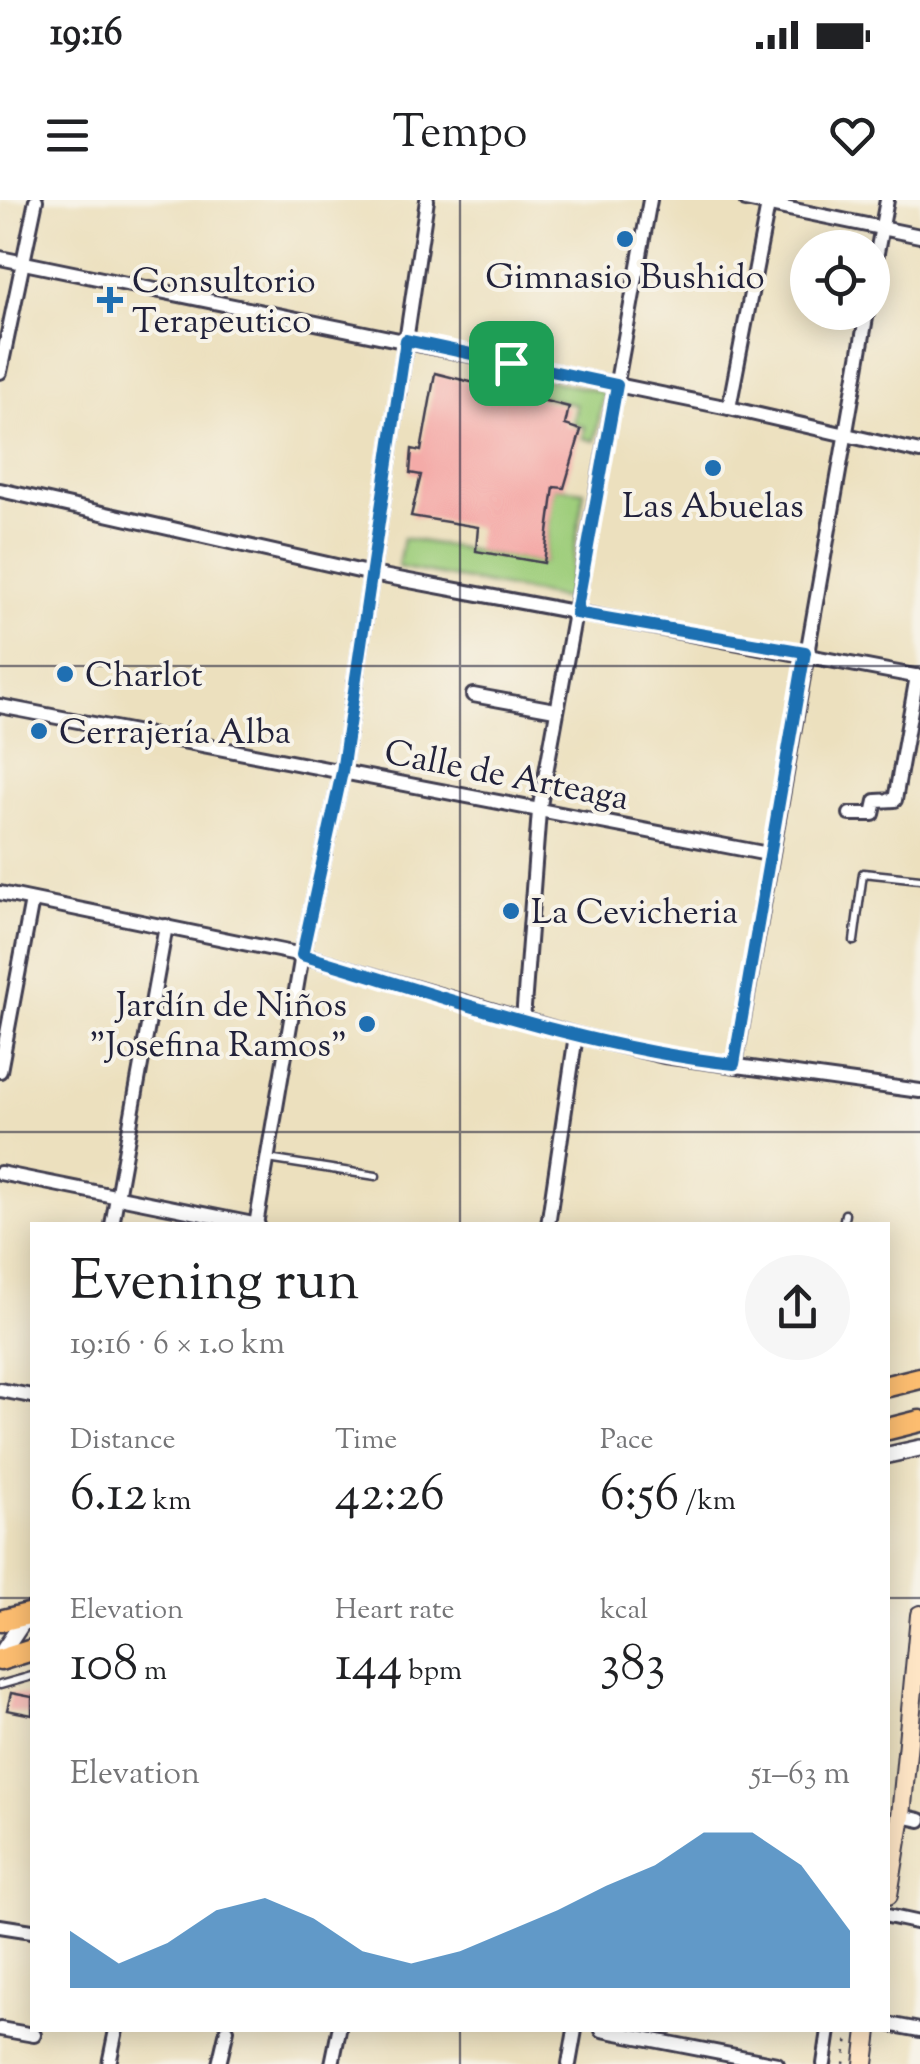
<!DOCTYPE html>
<meta charset="utf-8">
<style>
:root{--surface:#fff;--page:#f6f6f6;--text:#202124;--muted:#757577;--accent:#1f6fb2}
body{margin:0;font-family:"Sorts Mill Goudy",serif;background:var(--page);color:var(--text);height:100vh;display:flex;flex-direction:column;font-size:38px;white-space:nowrap}
*{box-sizing:border-box;margin:0}
p{font-size:32px;color:var(--muted)}
.icon{flex:none;width:55px;height:55px;fill:none;stroke:currentColor;stroke-width:2;stroke-linecap:round;stroke-linejoin:round}
.map{position:relative;flex:1;overflow:hidden}
.details{position:absolute;left:30px;top:1022px;width:860px;height:810px;display:flex;flex-direction:column;background:var(--surface);border-radius:0px;box-shadow:0 5px 25px #0003}
.details>*{flex:none}
.tools{position:absolute;left:790px;top:30px;display:grid;gap:20px}
.tools a{display:grid;place-items:center;width:100px;height:100px;border-radius:50%;background:var(--surface);box-shadow:0 5px 25px #0003;font-size:50px}
.pin{position:absolute;display:grid;place-items:center;width:85px;height:85px;color:#fff;margin:-42px;border-radius:20px;box-shadow:0 5px 15px #0006}
.round{display:grid;place-items:center;flex:none;width:105px;height:105px;border-radius:52px;background:var(--page)}
.headline{display:flex;align-items:center;justify-content:space-between;height:170px;padding:0 40px}
h1{font-size:55px;font-weight:600;line-height:75px}
.figures{display:grid;grid-template-columns:repeat(3,1fr);gap:15px;height:170px;padding:10px 40px}
.figures div{display:grid;align-content:center}
.figures b{font-size:50px;font-weight:600}
.figures small{font-size:28px;font-weight:400}
.figures p{font-size:28px}
.chart{height:280px;padding:20px 40px}
.chart p{display:flex;justify-content:space-between}
.chart svg{width:100%;height:180px;margin-top:10px;fill:var(--accent);opacity:.7}
.status{display:flex;justify-content:space-between;align-items:center;height:70px;padding:0 50px;background:var(--surface);direction:ltr}
.status svg{height:28px;fill:currentColor}
header{display:flex;justify-content:space-between;align-items:center;height:130px;padding:0 40px;background:var(--surface);font-size:45px;font-weight:600}
.map>svg:first-child{display:block}
</style>
<div class="status"><b>19:16</b><svg viewBox="0 0 49 12"><path d="M0 12V9h3v3zM5 12V6h3v6zM10 12V3h3v9zM15 12V0h3v12zM26 1h20v11H26zM47 4h2v5h-2z"/></svg></div>
<header><svg class="icon" aria-label="menu" viewBox="0 0 24 24"><path d="M4 6h16M4 12h16M4 18h16"/></svg>Tempo<svg class="icon" aria-label="heart" viewBox="0 0 24 24"><path d="M12 20l-8-8c-3-5 5-10 8-4 3-6 11-1 8 4z"/></svg></header>
<div class="map">
<svg width="920" height="1864" viewBox="0 0 920 1864">
<rect width="100%" height="100%" fill="#f7f3e8"/>
<filter id="ink" filterUnits="userSpaceOnUse"><feTurbulence type="fractalNoise" baseFrequency=".01" numOctaves="2"/><feDisplacementMap in="SourceGraphic" scale="20" xChannelSelector="R" yChannelSelector="G"/><feConvolveMatrix kernelMatrix="1 2 1 2 8 2 1 2 1" color-interpolation-filters="sRGB"/></filter>
<filter id="wash" filterUnits="userSpaceOnUse"><feTurbulence type="fractalNoise" baseFrequency=".0048" numOctaves="4" result="noise"/><feDisplacementMap in="SourceGraphic" scale="40" xChannelSelector="R" yChannelSelector="G"/><feGaussianBlur stdDeviation="2.25" result="paint"/><feColorMatrix in="noise" values="0 0 0 0 0 0 0 0 0 0 0 0 0 0 0 0 0 1.4 0 .05"/><feComposite in="paint" operator="in"/></filter>
<g filter="url(#wash)">
<rect width="100%" height="100%" fill="#ece0be"/>
<g fill="#9fce7c" stroke="#60785c" stroke-width="2.5">
<polygon points="522,175 604,192 595,241 583,238 585,227 573,224 576,205 519,190"/>
<polygon points="554,287 584,291 567,399 398,367 403,338 544,363"/>
</g>
<g id="blocks">
<g fill="#f4aba8">
<polygon points="435,173 569,207 565,225 581,230 564,288 554,287 544,363 476,351 478,327 411,316 421,275 410,273 412,249 421,251"/>
<polygon points="11,1493 32,1497 32,1515 7,1510"/>
</g>
</g>
</g>
<g filter="url(#ink)">
<use href="#blocks" fill-opacity="0" stroke="#403e4f" stroke-width="2.5"/>
<g fill="none" stroke-linecap="round" stroke-linejoin="round">
<g stroke="#403e4f" stroke-width="11">
<g id="service">
<polyline points="854,741 863,673 920,679"/>
<polyline points="268,959 376,976"/>
<polyline points="843,1025 845,1014"/>
<polyline points="0,1485 32,1476"/>
</g>
</g>
<g stroke="#403e4f" stroke-width="18">
<g id="minor">
<polyline points="746,0 920,36"/>
<polyline points="0,58 729,208 920,252"/>
<polyline points="872,79 887,0"/>
<polyline points="0,172 36,0"/>
<polyline points="729,208 768,5"/>
<polyline points="0,290 372,374 920,477"/>
<polyline points="473,495 555,510"/>
<polyline points="0,506 768,654"/>
<polyline points="850,614 873,614 876,601 895,600 917,476"/>
<polyline points="0,693 302,755 576,835 664,856 920,891"/>
<polyline points="523,820 539,611 650,0"/>
<polyline points="735,864 867,112"/>
<polyline points="0,871 32,700"/>
<polyline points="0,973 258,1025"/>
<polyline points="112,1025 166,726"/>
<polyline points="256,1025 302,755 342,572 427,0"/>
<polyline points="548,1025 576,835"/>
<polyline points="0,1190 32,1196"/>
<polyline points="901,1616 920,1620"/>
<polyline points="888,1716 920,1723"/>
<polyline points="0,1726 32,1731"/>
<polyline points="888,1824 920,1830"/>
<polyline points="0,1829 34,1835"/>
<polyline points="602,1830 777,1864"/>
<polyline points="109,1864 116,1830"/>
<polyline points="219,1864 227,1830"/>
<polyline points="332,1864 339,1830"/>
<polyline points="569,1864 575,1830"/>
<polyline points="824,1864 829,1830"/>
</g>
</g>
<g stroke="#403e4f" stroke-width="20">
<g id="tertiary">
<polyline points="888,1255 920,1248"/>
<polyline points="0,1456 28,1414"/>
</g>
</g>
<g stroke="#403e4f" stroke-width="22">
<g id="secondary">
<polyline points="888,1695 901,1616 920,1415"/>
<polyline points="864,1864 868,1830"/>
</g>
</g>
<g stroke="#403e4f" stroke-width="25">
<g id="primary">
<polyline points="888,1186 920,1178"/>
<polyline points="888,1229 920,1221"/>
<polyline points="0,1421 32,1413"/>
<polyline points="0,1460 32,1450"/>
</g>
</g>
<polyline stroke="#403e4f" stroke-width="2.5" stroke-dasharray="2.5 8" stroke-linecap="butt" points="844,1864 849,1830"/>
<use href="#service" stroke="#fff" stroke-width="6"/>
<use href="#minor" stroke="#fff" stroke-width="12"/>
<use href="#tertiary" stroke="#fff" stroke-width="15"/>
<use href="#secondary" stroke="#fee5c5" stroke-width="18"/>
<use href="#primary" stroke="#fcbd6f" stroke-width="20"/>
</g>
</g>
<g fill="none" stroke-linecap="round" stroke-linejoin="round" filter="url(#ink)">
<g stroke="#fff" stroke-width="20">
<path id="route" d="M406,140L617,185L576,413L805,452L734,864C586,848 445,797 302,755L342,572Z"/>
</g>
<use href="#route" stroke="#1f6fb2" stroke-width="12"/>
</g>
<path fill="none" stroke="#22223b" stroke-width="2.5" stroke-opacity="0.55" d="M460,0V1025M0,466H920M0,932H920M0,1398H32M888,1398H920M460,1830V1864"/>
<g fill="#1f6fb2" stroke="#f7f3e8" stroke-width="4">
<circle cx="625" cy="39" r="10"/>
<path d="M105 85h10v10h10v10h-10v10h-10v-10h-10v-10h10z"/>
<circle cx="713" cy="268" r="10"/>
<circle cx="65" cy="474" r="10"/>
<circle cx="39" cy="531" r="10"/>
<circle cx="511" cy="711" r="10"/>
<circle cx="367" cy="824" r="10"/>
</g>
<g text-anchor="middle" stroke-width="8" stroke-linejoin="round" paint-order="stroke">
<g font-size="35" fill="#22223b" stroke="#f7f3e8" text-anchor="start">
<text x="625" y="88" text-anchor="middle">Gimnasio Bushido</text>
<text x="132" y="92">Consultorio<tspan x="132" dy="40">Terapeutico</tspan></text>
<text x="713" y="317" text-anchor="middle">Las Abuelas</text>
<text x="85" y="486">Charlot</text>
<text x="59" y="543">Cerrajería Alba</text>
<text x="531" y="723">La Cevicheria</text>
<text x="347" y="816" text-anchor="end">Jardín de Niños<tspan x="347" dy="40">"Josefina Ramos"</tspan></text>
</g>
<g font-size="35" fill="#22223b" stroke="#f7f3e8">
<text transform="translate(507 574) rotate(11)" y="12">Calle de Arteaga</text>
</g>
</g>
</svg>
<div class="tools">
<a><svg class="icon" aria-label="locate" viewBox="0 0 24 24"><circle cx="12" cy="12" r="6"/><path d="M12 2v4M12 18v4M2 12h4M18 12h4"/></svg></a>
</div>
<div class="pin" style="left:511px;top:163px;background:#1e9e55"><svg class="icon" aria-label="arrive" viewBox="0 0 24 24"><path d="M6 21V4h12l-3 4 3 4H6"/></svg></div>
<section class="details">
<div class="headline"><div><h1>Evening run</h1><p>19:16 · 6 × 1.0 km</p></div><a class="round"><svg class="icon" aria-label="share" viewBox="0 0 24 24"><path d="M12 15V3M7 8l5-5 5 5M5 13v7h14v-7"/></svg></a></div>
<div class="figures">
<div><p>Distance</p><b>6.12<small> km</small></b></div>
<div><p>Time</p><b>42:26</b></div>
<div><p>Pace</p><b>6:56<small> /km</small></b></div>
</div>
<div class="figures">
<div><p>Elevation</p><b>108<small> m</small></b></div>
<div><p>Heart rate</p><b>144<small> bpm</small></b></div>
<div><p>kcal</p><b>383</b></div>
</div>
<div class="chart"><p><span>Elevation</span>51–63 m</p>
<svg viewBox="0 0 160 44" preserveAspectRatio="none"><path d="M0 44V30L10 38L20 33L30 25L40 22L50 27L60 35L70 38L80 35L90 30L100 25L110 19L120 14L130 6L140 6L150 14L160 30V44z"/></svg>
</div>
</section>
</div>
